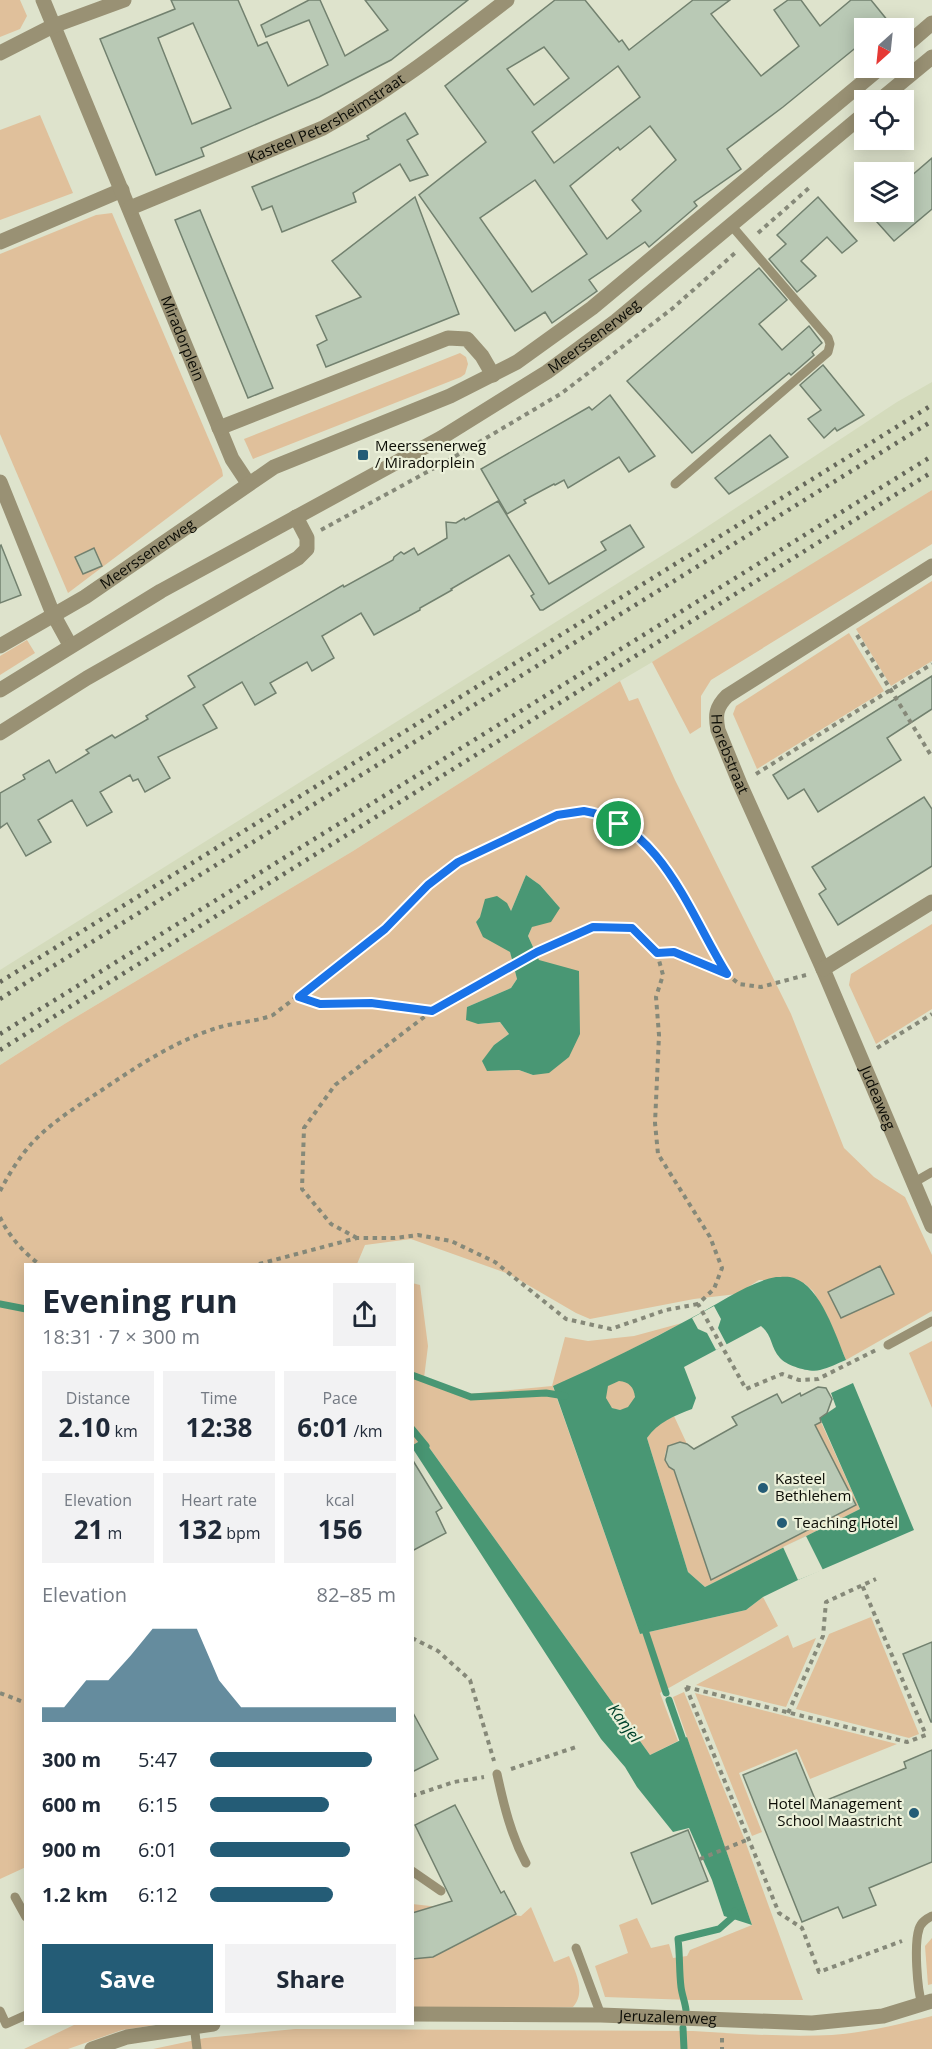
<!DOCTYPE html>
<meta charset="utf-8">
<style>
:root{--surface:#fff;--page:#f2f2f3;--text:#1f2937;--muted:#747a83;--accent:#245c76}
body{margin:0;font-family:"Open Sans",sans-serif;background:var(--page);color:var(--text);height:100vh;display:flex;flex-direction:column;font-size:22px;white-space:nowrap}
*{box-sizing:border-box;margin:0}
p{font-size:20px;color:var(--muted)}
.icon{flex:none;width:33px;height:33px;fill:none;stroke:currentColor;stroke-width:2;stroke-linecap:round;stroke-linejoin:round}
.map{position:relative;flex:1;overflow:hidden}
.details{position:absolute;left:24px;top:1263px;width:390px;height:762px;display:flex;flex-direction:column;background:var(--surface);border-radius:0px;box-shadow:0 3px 15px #0003}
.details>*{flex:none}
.needle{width:39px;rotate:207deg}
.controls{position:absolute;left:854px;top:18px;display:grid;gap:12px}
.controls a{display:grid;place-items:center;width:60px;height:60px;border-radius:0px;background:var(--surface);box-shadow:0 3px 15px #0003;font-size:30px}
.pin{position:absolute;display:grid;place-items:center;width:51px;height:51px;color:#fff;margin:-26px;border:3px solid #fff;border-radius:50%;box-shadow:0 2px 6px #0007}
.round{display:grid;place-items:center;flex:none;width:63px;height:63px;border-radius:0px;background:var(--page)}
.overview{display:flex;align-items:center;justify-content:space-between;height:102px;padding:0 18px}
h1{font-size:33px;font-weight:700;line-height:45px}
.figures{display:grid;grid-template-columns:repeat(3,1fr);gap:9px;height:102px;padding:6px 18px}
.figures div{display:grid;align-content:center;border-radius:0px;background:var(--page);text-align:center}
.figures b{font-size:26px;font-weight:700}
.figures small{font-size:16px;font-weight:400}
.figures p{font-size:16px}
.chart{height:168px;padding:12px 18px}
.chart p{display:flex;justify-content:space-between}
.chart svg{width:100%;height:108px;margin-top:6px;fill:var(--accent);opacity:.7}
.action{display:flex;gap:12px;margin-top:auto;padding:12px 18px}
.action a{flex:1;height:69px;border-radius:0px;background:var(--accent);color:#fff;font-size:24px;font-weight:700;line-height:69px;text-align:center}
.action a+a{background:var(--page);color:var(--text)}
ul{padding:0 18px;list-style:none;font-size:20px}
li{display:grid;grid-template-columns:96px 72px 1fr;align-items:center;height:45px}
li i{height:15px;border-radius:8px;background:var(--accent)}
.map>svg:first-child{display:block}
</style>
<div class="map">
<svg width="932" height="2049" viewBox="0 0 932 2049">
<rect width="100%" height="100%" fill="#dee3cc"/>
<polygon fill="#d4dbbc" points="932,382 932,490 729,617 620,681 353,851 66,1023 0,1065 0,970 690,538 897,402"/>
<g fill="#e0c09b" fill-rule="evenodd">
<polygon points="0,0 20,0 27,16 20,29 0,37"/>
<polygon points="40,115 73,193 0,220 0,130"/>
<polygon points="112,213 222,470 223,476 68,593 0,434 0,254 96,215"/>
<polygon points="460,353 466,357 468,364 465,374 461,377 253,459 244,439"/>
<polygon points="932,490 932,544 711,680 701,696 701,727 690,734 652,662"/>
<polygon points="932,581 932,661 891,686 856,629"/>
<polygon points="849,633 884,691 757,769 733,714 736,706"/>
<polygon points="27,640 35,653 0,675 0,656"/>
<path d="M620,681L629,701L638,698L675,780L791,1014L844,1148L874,1177L905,1197L932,1255V1311L846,1360L828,1317L813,1291L804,1283L759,1280L737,1294L694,1299L590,1319L576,1313L509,1274L411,1239L365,1245L357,1264H26V1867L0,1879V1065L66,1023L353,851ZM526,875L540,885L560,908L532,927L528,936L539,960L533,1075L519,1070L487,1071L494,1045L509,1034L500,1022L478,1024L467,1007L511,988L517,979L510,952L476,922L480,917L511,911Z"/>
<polygon points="932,924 932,1009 876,1044 849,985 851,974"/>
<polygon points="412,1283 420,1285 428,1346 424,1378 437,1383 458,1395 552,1386 565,1337 588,1341 634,1336 682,1323 603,1364 553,1387 640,1634 746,1610 763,1597 778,1626 660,1693 678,1741 650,1755 423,1439 413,1445"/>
<polygon points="932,1341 932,1408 909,1353"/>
<circle cx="620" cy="1395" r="15"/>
<path d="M674,1416L687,1444L680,1442L669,1445C662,1456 664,1464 674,1471L711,1580L823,1522L815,1425L821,1422L860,1509L705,1587L688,1572L647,1438L654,1427Z"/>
<polygon points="871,1617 919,1734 909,1738 796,1709 829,1634"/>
<polygon points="788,1635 793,1648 816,1638 786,1707 696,1685"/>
<polygon points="684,1692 744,1838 803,2000 690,2000 605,1997 595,1966 628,1953 619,1925 637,1918 651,1948 669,1944 673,1958 687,1956 690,1950 752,1925 673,1697"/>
<polygon points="695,1693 897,1744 810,1779 797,1749 739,1773 762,1832 752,1836"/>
<path d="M412,1904L521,1916L531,1907L554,1962L569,1956C576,1973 586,1992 573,2007L413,2011Z"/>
<polygon points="932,1938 932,1984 928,1985 925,1946"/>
<path d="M932,2016V2049H153L205,2038L295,2029L693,2031C739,2034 786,2037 832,2035C865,2033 900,2024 932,2016Z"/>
<polygon points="76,2024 162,2024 122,2030 68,2049 24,2049"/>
</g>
<g fill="#499774" fill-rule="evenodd">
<polygon points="526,875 540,885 560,908 551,922 532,927 528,936 539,960 579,971 580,1034 569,1057 549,1073 533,1075 519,1070 487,1071 482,1061 494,1045 509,1034 500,1022 478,1024 466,1020 467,1007 511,988 517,979 510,952 483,937 476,922 480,917 485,899 497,896 507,903 511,911"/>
<path d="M776,1277C781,1277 789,1276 794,1278C821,1287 836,1336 846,1360C838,1363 829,1368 820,1370C810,1373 787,1366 780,1358C770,1347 773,1336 761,1326L684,1367L696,1398L692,1409C674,1416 658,1422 647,1438L688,1572L705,1587L860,1509L820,1418L836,1407L831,1393L853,1383L914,1530L798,1580L763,1597L746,1610L640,1634L553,1386C600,1365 647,1342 693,1317C718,1304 749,1282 776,1277ZM619,1381C629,1382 634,1387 635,1397L628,1407L620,1410L612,1408L606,1398L608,1386Z"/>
<polygon points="423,1439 650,1755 687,1737 752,1925 724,1916 712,1880 689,1828 673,1832 637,1787 625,1767 601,1739 413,1449 413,1445"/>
</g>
<g fill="#dee3cc">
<polygon points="714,1306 721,1319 718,1328 727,1345 716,1350 707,1333 698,1329 692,1318"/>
<polygon points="806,1536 823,1570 798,1580 783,1547"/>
</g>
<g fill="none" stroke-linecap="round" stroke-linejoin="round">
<g stroke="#499774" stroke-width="7">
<polyline points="0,1304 26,1309"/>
<polyline points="412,1375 471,1397 546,1393 565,1396"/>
<polyline points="412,1429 426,1446"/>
<polyline points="649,1625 645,1630 666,1693"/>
<polyline points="669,1700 685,1746"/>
<path d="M686,2010C685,2002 682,1995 681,1987C679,1971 680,1955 678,1939L719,1929L736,1914L735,1911"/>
<polyline points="683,2028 684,2049"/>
</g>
</g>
<g fill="#b9c9b5" stroke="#72816f" stroke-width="1.5" fill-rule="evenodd">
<path d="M171,0H238L258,46L267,42L288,86L328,65L309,20L266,37L261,25L309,0H320L345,56L388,30L365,0H468L391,60L319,97L201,148L204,156L156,175L100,39L175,9ZM193,23L231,108L192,124L158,38Z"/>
<path d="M555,0H585L619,42L622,40L629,50L693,0H730L711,14L761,76L799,46L774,10L788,0H801L820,26L851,0H871L888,21L879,28H864V41L783,107L727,149L741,169L694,202L697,206L649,247L645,242L589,280L597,291L552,323L545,312L515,331L419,195L486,142L445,86ZM544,47L569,78L534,105L507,69ZM618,66L640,97L554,163L532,132ZM650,126L676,160L632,200L641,211L607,239L570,186L618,147L620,150ZM535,180L587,254L532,292L480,218Z"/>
<polygon points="405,113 418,134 407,140 428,175 410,181 400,164 353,193 356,202 282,232 272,206 262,210 252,187 369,139 367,136"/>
<polygon points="932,158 932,209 894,241 868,212 903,212 903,183"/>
<polygon points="415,197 459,314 326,367 317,345 327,340 316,316 361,297 332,261"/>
<polygon points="818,197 857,241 842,253 827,237 801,261 816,276 797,292 769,259 786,244 777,235"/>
<polygon points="200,210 273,388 248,398 175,220"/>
<polygon points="759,268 787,300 759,324 782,350 809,326 822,343 812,352 814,355 791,375 789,373 692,453 627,381"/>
<polygon points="823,365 864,415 837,431 835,428 824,438 808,419 821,410 800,385"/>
<polygon points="610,395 655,456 629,472 619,457 568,488 564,480 555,485 554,484 524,500 526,503 507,514 481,469 589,407 592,410"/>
<polygon points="770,435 788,457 729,494 715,478"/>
<polygon points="498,501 549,584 606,550 601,542 630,525 644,547 543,610 540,610 531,596 534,594 509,555 451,589 452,590 420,608 420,610 374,635 361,613 322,636 334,658 312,671 307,662 270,683 276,693 255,705 242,682 203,705 217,728 158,757 170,778 145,792 138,779 133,781 130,775 100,792 112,812 87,826 72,800 38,820 51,842 26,856 7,823 0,828 0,793 25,779 23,775 49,760 56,773 89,753 86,750 112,735 115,738 148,719 146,716 195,687 188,676 343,585 344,587 393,560 394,557 401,552 404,554 414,548 418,555 447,538 446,522 456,523 464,518 465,520"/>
<polygon points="1,545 21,595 0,603 0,546"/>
<polygon points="94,548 102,566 83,574 75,557"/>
<polygon points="932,676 932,709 887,738 901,760 818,812 804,789 788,799 773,775"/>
<polygon points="924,797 932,809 932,866 838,925 819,894 826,889 812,867"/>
<polygon points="880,1266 894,1294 841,1318 828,1292"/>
<polygon points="818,1387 826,1388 832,1399 827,1413 820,1418 821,1422 815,1425 856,1505 711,1580 674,1470 669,1467 665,1460 668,1446 680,1442 687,1444 694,1449 737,1425 732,1417 777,1394 782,1403 800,1393 801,1396"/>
<polygon points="412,1459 442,1508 436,1512 446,1533 412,1551"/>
<polygon points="932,1642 932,1722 931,1722 903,1654"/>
<polygon points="412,1711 438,1759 412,1772"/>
<polygon points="932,1750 932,1862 869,1888 876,1905 843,1918 838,1907 802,1922 743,1775 796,1753 817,1804 906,1768 904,1762"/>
<polygon points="455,1805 501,1893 504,1891 516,1914 433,1957 412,1959 412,1913 452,1901 415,1825"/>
<polygon points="688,1830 708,1881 652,1904 631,1853"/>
</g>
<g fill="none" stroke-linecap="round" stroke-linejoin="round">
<g stroke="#868979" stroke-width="4" stroke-dasharray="4.5 4.5" stroke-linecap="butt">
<polyline points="758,233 809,188"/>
<polyline points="321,530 449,460 562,393 673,308 735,253"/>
<polyline points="857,635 932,757"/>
<polyline points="756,774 932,664"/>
<polyline points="657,953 674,952 726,974"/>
<polyline points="300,997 320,1004 371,1003 432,1011"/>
<polyline points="877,1048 932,1014"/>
<path d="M0,1191C9,1174 20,1156 33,1142C52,1122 76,1107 99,1092C136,1067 176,1040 220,1027C237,1022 255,1022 273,1015L385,929L428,885L458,862L557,815L569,812L584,811L607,817L629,831L645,844L660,859L675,882L727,974L739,984L761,987L806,975"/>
<path d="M0,1217C8,1235 24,1253 39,1264"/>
<polyline points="357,1238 331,1224 302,1189 304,1128 335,1085 432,1011 537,952 593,927 632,928 657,953 663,975 656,997 659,1035 655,1123 658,1154 710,1237 722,1268 714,1289 698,1304 746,1389 782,1374 799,1380 818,1379 876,1350"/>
<polyline points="259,1264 357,1238 395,1238 418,1235 451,1241 495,1262 566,1319 611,1329 666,1310 698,1304"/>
<polyline points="412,1638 438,1651 470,1680 494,1761"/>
<polyline points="686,1687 779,1913 802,1928 819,1972 902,1941"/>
<polyline points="686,1687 907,1742 926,1735 862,1585"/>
<polyline points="0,1693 26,1703"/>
<polyline points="788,1713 823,1636 826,1602 876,1579"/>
<polyline points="511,1769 576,1747"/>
<polyline points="412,1796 454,1782 484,1777"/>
<polyline points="700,1859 749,1839"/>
<polyline points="722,2038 722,2049"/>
</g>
<g stroke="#999174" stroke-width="9">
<polyline points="675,484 828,352 830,344 828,338 731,225"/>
<polyline points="913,1183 932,1172"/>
<polyline points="888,1345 932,1321"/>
<path d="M497,1774C504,1806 511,1835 526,1863"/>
<polyline points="412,1871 441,1891"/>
<polyline points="15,1897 26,1917"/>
<polyline points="576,1948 601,2015"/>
<path d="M922,2004C917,1989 914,1944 919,1929C921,1922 926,1919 932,1916"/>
<polyline points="0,2011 6,2024 26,2015"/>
<polyline points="194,2025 197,2049"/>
</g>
<polyline stroke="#999174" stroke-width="15" points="0,242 122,190"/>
<g stroke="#999174" stroke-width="15">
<path id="s1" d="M43,0L232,459L248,483"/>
<polyline points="903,48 932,23"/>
<polyline points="0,53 53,26 124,0"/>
<path id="s2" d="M130,208L323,128C388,92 448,45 507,0"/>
<polyline points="219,428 448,338 467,339 482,356 493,375"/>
<polyline points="0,482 53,614 70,645"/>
<path id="s3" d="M932,566L727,696C716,707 715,715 718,730L740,784L823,969L932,1226"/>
<path id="s4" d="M0,646L85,597L274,467L450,396L517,362L592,308L880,68"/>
<polyline points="0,733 87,678 298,558 307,549 307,538 296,517"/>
<polyline points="823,969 932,902"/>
<path id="s5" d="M412,2014L601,2015L812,2023L883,2016L932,2001"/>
<polyline points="92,2049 127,2037 213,2024"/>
</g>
<g stroke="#999174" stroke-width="15">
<polyline points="880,100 932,57"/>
<path id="s6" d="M0,690L161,591L441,438L547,372L616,321L864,114"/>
</g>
<g stroke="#65675a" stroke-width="4.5" stroke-dasharray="3 6" stroke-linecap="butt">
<polyline points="0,982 932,405"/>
<polyline points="0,999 932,421"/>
<polyline points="0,1034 932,456"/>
<polyline points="0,1050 932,472"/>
</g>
</g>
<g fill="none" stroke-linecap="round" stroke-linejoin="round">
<g stroke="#fff" stroke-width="12">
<path id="route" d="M584,811C661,823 691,917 727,974L674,952L657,953L632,928L593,927L537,952L432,1011L371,1003L320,1004L299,997L385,929L428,885L458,862L557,815Z"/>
</g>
<use href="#route" stroke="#1a73e8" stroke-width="8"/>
</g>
<g fill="#245c76" stroke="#ebf0d9" stroke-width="2">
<rect x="357" y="449" width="12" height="12" rx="3"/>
<circle cx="763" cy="1488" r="6"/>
<circle cx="782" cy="1523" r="6"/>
<circle cx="914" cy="1813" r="6"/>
</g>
<g text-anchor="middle" stroke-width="4.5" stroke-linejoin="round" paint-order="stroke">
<g font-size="15" fill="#0c0d06" stroke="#ebf0d9">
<text dy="5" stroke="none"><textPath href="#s2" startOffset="216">Kasteel Petersheimstraat</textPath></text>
<text dy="5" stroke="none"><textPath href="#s6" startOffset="692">Meerssenerweg</textPath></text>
<text dy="5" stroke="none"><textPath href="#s1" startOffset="366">Miradorplein</textPath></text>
<text dy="5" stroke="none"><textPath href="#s4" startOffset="174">Meerssenerweg</textPath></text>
<text dy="5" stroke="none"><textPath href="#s3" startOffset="306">Horebstraat</textPath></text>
<text dy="5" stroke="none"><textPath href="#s3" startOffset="681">Judeaweg</textPath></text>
<text dy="5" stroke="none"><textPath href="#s5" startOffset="256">Jeruzalemweg</textPath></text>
</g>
<g font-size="15" fill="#0c0d06" stroke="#ebf0d9" text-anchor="start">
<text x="375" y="451">Meerssenerweg<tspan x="375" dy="17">/ Miradorplein</tspan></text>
<text x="775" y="1484">Kasteel<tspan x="775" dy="17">Bethlehem</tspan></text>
<text x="794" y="1528">Teaching Hotel</text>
<text x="902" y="1809" text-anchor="end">Hotel Management<tspan x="902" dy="17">School Maastricht</tspan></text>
</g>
<g font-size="16" font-style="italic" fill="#00422b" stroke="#ebf0d9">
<text transform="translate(625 1723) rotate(54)" y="6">Kanjel</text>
</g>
</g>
</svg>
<div class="controls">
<a><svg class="needle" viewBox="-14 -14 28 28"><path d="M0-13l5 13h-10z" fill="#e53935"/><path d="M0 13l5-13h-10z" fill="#747a83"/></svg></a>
<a><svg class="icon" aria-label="locate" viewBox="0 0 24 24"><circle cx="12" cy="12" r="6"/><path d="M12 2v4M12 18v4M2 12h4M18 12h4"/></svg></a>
<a><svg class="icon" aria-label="layers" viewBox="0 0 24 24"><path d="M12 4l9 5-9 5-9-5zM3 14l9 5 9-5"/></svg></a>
</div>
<div class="pin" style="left:619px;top:824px;background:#1e9e55"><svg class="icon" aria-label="arrive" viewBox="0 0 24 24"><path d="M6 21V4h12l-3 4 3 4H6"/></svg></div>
<section class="details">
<div class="overview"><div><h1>Evening run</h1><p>18:31 · 7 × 300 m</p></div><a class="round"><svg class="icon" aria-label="share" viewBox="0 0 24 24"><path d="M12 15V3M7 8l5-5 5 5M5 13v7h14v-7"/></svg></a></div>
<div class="figures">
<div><p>Distance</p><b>2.10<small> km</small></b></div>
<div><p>Time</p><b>12:38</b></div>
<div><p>Pace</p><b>6:01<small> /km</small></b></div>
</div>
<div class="figures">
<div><p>Elevation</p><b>21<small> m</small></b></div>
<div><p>Heart rate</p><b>132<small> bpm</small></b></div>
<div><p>kcal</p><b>156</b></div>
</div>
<div class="chart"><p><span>Elevation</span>82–85 m</p>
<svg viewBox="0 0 160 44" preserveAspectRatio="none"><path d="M0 44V38L10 38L20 27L30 27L40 17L50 6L60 6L70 6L80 27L90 38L100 38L110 38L120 38L130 38L140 38L150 38L160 38V44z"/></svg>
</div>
<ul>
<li><b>300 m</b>5:47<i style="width:87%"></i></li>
<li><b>600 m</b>6:15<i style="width:64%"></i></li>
<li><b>900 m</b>6:01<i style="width:75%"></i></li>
<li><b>1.2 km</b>6:12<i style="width:66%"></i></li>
</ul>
<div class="action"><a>Save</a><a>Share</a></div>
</section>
</div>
